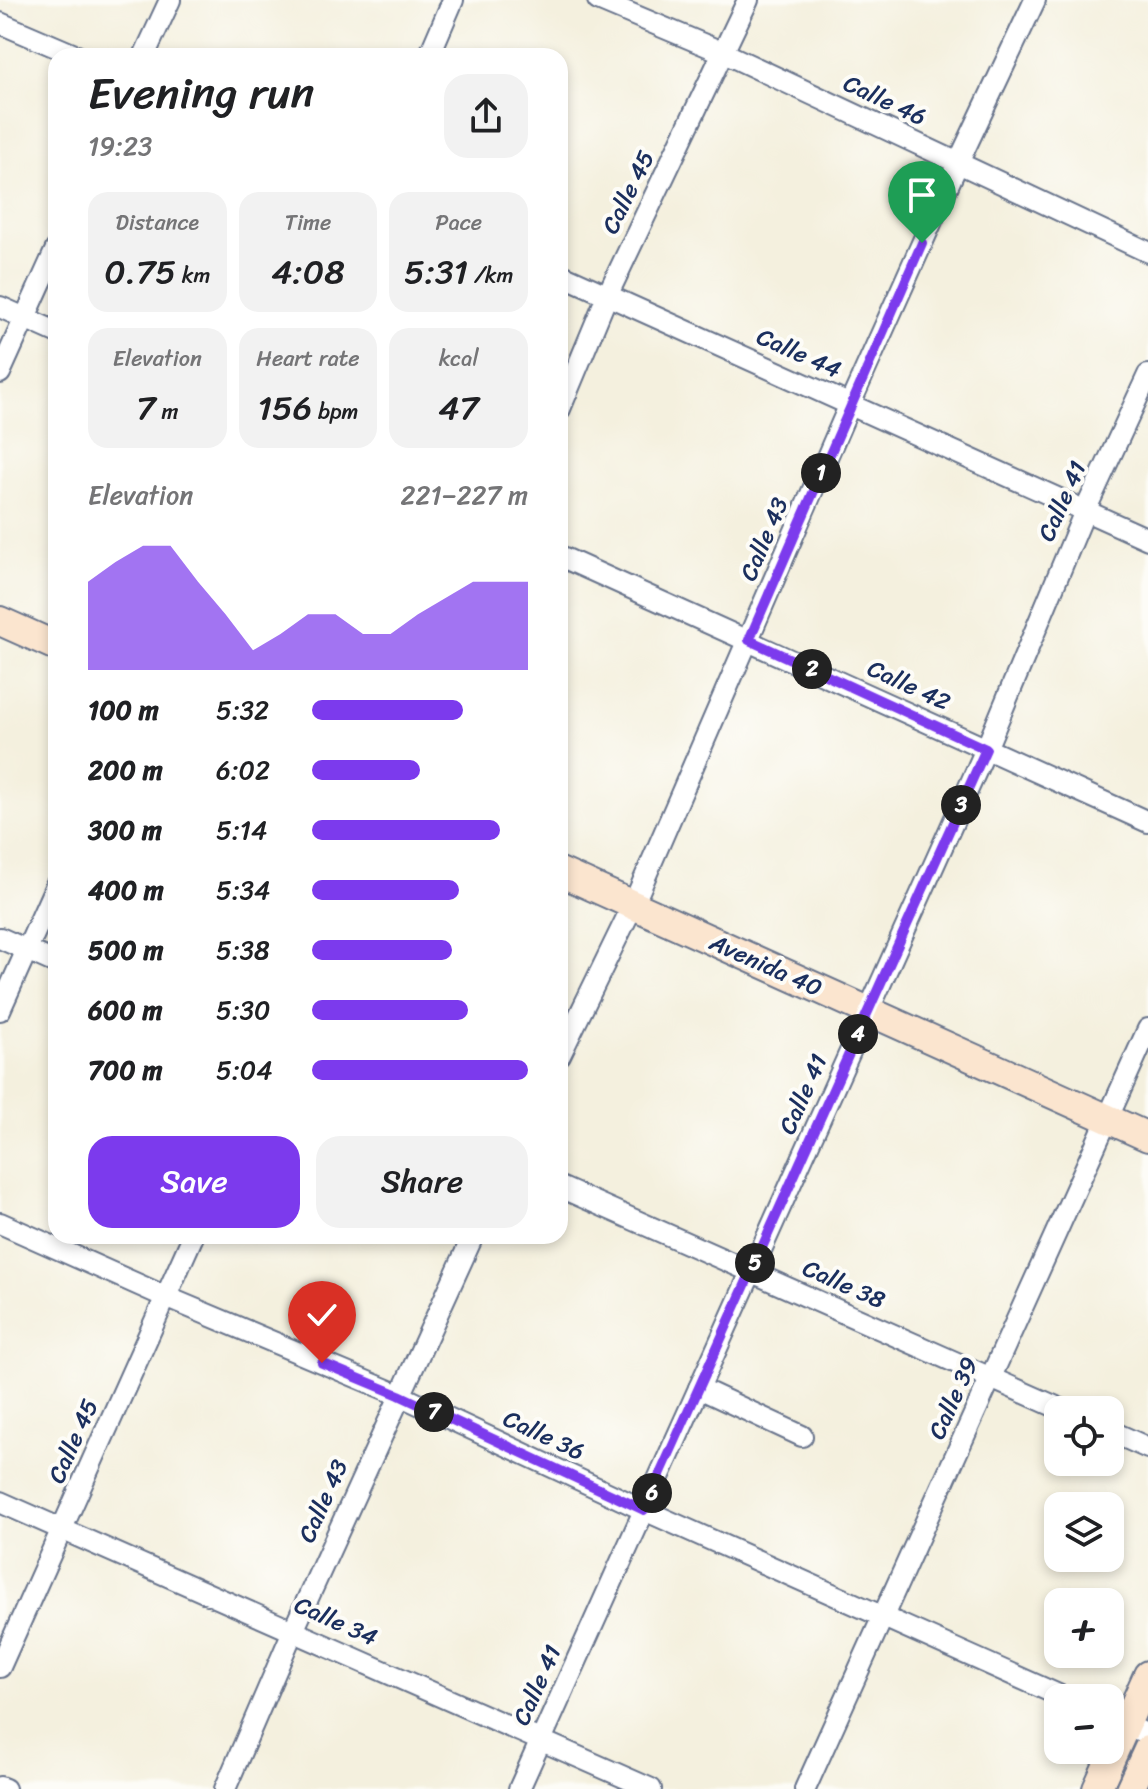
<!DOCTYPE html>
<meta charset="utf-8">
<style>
:root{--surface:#fff;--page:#f2f2f2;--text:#202124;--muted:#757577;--accent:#7c3aed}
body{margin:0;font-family:Sriracha,sans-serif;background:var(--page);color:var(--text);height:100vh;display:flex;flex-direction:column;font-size:30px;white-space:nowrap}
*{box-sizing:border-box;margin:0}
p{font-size:26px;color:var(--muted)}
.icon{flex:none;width:44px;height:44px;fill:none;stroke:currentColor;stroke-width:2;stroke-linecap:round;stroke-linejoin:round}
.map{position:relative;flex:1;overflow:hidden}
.details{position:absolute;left:48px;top:48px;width:520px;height:1196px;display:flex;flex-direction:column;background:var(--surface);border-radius:24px;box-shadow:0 4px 12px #0003}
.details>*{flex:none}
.fabs{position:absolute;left:1044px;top:1396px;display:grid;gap:16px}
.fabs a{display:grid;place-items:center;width:80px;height:80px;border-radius:16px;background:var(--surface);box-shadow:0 4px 12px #0003;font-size:40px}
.pin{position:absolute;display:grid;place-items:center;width:68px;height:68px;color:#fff;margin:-82px -34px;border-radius:50% 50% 50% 0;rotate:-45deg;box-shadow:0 0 8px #0007}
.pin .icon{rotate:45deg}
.km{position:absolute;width:40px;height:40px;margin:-20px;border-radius:50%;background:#222;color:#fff;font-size:22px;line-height:40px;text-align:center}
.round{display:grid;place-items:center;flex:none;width:84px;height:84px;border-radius:24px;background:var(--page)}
.head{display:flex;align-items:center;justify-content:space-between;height:136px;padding:0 40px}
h1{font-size:44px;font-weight:600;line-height:60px}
.metrics{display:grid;grid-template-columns:repeat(3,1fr);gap:12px;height:136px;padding:8px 40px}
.metrics div{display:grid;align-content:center;border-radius:20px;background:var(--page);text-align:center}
.metrics b{font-size:34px;font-weight:600}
.metrics small{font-size:22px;font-weight:400}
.metrics p{font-size:22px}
.chart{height:224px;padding:16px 40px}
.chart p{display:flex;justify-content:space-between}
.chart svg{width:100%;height:144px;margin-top:8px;fill:var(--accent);opacity:.7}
.action{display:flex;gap:16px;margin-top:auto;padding:16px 40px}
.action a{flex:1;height:92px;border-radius:24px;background:var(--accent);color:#fff;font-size:32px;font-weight:600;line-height:92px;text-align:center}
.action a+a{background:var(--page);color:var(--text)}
ul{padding:0 40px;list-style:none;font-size:26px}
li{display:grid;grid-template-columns:128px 96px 1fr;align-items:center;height:60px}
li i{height:20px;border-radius:10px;background:var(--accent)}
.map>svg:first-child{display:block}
</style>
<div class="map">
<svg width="1148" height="1789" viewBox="0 0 1148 1789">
<rect width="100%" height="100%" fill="#fdfcf7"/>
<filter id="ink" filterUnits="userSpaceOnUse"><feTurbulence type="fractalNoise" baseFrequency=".0125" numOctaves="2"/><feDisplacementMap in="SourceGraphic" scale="16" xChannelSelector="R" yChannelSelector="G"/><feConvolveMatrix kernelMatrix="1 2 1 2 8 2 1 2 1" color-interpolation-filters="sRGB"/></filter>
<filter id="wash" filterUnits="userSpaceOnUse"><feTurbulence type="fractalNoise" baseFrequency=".006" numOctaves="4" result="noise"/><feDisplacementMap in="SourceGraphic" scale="32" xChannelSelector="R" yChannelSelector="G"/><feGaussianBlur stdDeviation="1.8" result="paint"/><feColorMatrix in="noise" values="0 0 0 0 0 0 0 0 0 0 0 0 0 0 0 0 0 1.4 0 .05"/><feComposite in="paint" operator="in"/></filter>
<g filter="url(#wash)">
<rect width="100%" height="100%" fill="#f4f0de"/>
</g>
<g filter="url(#ink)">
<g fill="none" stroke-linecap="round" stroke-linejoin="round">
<g stroke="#67738b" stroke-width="24">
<g id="minor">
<polyline points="598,0 724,53 1148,252"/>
<polyline points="0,23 77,56"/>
<polyline points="144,56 170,0"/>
<polyline points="429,56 453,0"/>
<polyline points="560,274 1148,539"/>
<polyline points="0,307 56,332"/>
<polyline points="0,373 56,249"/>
<polyline points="560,409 607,296 748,0"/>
<polyline points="560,556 1148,822"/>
<polyline points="0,938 56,963"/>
<polyline points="0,1010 56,885"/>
<polyline points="560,1055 633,905 850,404 958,163 1035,0"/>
<polyline points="560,1187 1063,1410"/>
<polyline points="0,1223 166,1297 399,1395 644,1510 1065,1698"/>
<polyline points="699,1388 802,1436"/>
<polyline points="1110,1431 1148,1448"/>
<polyline points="0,1502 651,1789"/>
<polyline points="0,1667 193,1236"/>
<polyline points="1110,1718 1148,1735"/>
<polyline points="0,1787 5,1789"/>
<polyline points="225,1789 293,1631 473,1236"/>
<polyline points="519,1789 986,749 1085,511 1148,375"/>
<polyline points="805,1789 1148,1029"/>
</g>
</g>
<g stroke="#67738b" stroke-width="32">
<g id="secondary">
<polyline points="0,621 56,646"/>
<polyline points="560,872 1148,1137"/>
<polyline points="1097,1789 1148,1675"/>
<polyline points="1130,1789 1148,1750"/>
</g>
</g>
<use href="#minor" stroke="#fff" stroke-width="20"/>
<use href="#secondary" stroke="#fbe5cf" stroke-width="28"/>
</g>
</g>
<g fill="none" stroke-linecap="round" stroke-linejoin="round" filter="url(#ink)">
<g stroke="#fff" stroke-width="16">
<polyline id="route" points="322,1363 399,1395 644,1510 986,749 749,640 922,243"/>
</g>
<use href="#route" stroke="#7c3aed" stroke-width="10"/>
</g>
<g text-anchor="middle" stroke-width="8" stroke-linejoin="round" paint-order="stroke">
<g font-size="24" fill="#1b2f5e" stroke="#fdfcf7">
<text transform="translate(885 100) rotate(25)" y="8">Calle 46</text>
<text transform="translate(628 192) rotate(-64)" y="8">Calle 45</text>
<text transform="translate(799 353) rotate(24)" y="8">Calle 44</text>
<text transform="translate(1062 501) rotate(-66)" y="8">Calle 41</text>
<text transform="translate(764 539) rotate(-67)" y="8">Calle 43</text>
<text transform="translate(909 685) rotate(25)" y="8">Calle 42</text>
<text transform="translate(766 965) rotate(24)" y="8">Avenida 40</text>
<text transform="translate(803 1094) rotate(-66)" y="8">Calle 41</text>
<text transform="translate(844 1284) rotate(24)" y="8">Calle 38</text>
<text transform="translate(953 1398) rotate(-66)" y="8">Calle 39</text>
<text transform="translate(544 1435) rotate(25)" y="8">Calle 36</text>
<text transform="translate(73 1441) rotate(-66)" y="8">Calle 45</text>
<text transform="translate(323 1501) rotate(-66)" y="8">Calle 43</text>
<text transform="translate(336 1621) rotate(24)" y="8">Calle 34</text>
<text transform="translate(537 1685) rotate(-66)" y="8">Calle 41</text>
</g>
</g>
</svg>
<div class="fabs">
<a><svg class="icon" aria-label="locate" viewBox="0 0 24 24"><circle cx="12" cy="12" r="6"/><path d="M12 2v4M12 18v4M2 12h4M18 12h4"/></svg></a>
<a><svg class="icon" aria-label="layers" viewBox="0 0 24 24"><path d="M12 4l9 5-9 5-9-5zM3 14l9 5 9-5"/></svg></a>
<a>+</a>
<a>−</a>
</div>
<div class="pin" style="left:922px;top:243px;background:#1e9e55"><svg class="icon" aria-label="arrive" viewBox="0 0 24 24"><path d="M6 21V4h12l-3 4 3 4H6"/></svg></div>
<div class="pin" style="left:322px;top:1363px;background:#d93025"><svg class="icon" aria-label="check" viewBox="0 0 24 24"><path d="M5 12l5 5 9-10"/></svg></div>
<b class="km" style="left:821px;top:473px">1</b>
<b class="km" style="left:812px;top:669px">2</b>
<b class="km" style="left:961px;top:805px">3</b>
<b class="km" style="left:858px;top:1034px">4</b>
<b class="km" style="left:755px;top:1263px">5</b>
<b class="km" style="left:652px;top:1493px">6</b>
<b class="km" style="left:434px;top:1412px">7</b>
<section class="details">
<div class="head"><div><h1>Evening run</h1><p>19:23</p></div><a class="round"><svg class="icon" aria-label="share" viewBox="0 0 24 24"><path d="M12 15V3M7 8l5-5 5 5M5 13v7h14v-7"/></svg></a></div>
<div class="metrics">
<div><p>Distance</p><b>0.75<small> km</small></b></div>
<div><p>Time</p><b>4:08</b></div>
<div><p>Pace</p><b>5:31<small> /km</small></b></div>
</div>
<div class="metrics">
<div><p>Elevation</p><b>7<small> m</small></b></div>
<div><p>Heart rate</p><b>156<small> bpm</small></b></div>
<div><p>kcal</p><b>47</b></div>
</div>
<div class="chart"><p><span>Elevation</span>221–227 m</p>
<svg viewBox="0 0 160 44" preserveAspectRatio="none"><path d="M0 44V17L10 11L20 6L30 6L40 17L50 27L60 38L70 33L80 27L90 27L100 33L110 33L120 27L130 22L140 17L150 17L160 17V44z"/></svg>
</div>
<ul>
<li><b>100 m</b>5:32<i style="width:70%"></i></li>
<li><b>200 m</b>6:02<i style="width:50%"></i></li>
<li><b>300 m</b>5:14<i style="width:87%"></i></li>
<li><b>400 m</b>5:34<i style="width:68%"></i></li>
<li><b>500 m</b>5:38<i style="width:65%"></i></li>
<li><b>600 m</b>5:30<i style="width:72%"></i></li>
<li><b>700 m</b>5:04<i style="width:100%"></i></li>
</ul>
<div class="action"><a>Save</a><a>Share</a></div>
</section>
</div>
